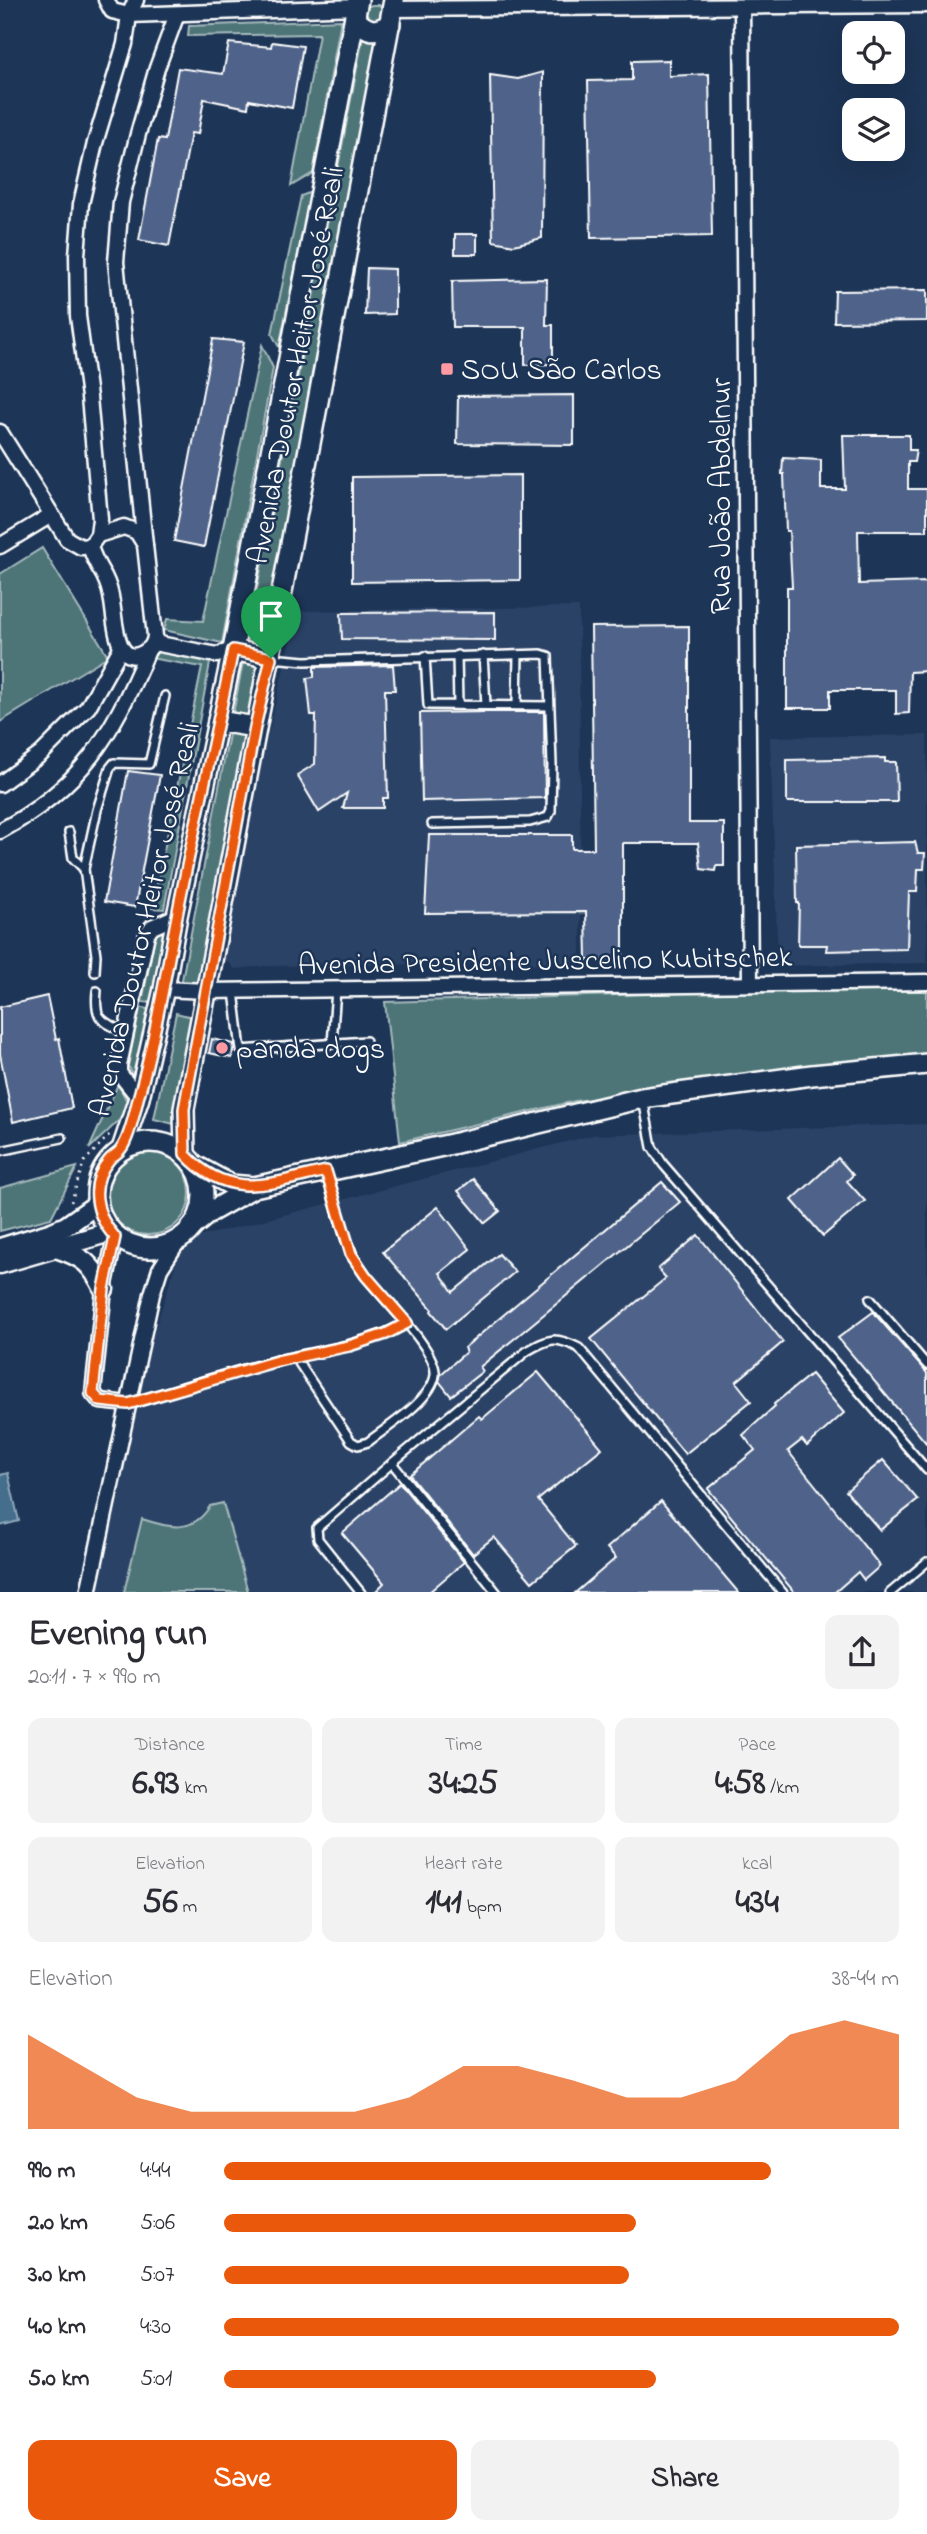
<!DOCTYPE html>
<meta charset="utf-8">
<style>
:root{--surface:#fff;--page:#f2f2f3;--text:#2b2b33;--muted:#7c7c81;--accent:#ea580c}
body{margin:0;font-family:"Indie Flower",sans-serif;background:var(--page);color:var(--text);height:100vh;display:flex;flex-direction:column;font-size:26px;white-space:nowrap}
*{box-sizing:border-box;margin:0}
p{font-size:23px;color:var(--muted)}
.icon{flex:none;width:38px;height:38px;fill:none;stroke:currentColor;stroke-width:2;stroke-linecap:round;stroke-linejoin:round}
.map{position:relative;height:1592px;overflow:hidden}
.drawer{display:flex;flex-direction:column;background:var(--surface);flex:1}
.drawer>*{flex:none}
.tools{position:absolute;left:842px;top:21px;display:grid;gap:14px}
.tools a{display:grid;place-items:center;width:63px;height:63px;border-radius:14px;background:var(--surface);box-shadow:0 7px 28px #0002;font-size:35px}
.pin{position:absolute;display:grid;place-items:center;width:60px;height:60px;color:#fff;margin:-72px -30px;border-radius:50% 50% 50% 0;rotate:-45deg;box-shadow:0 0 7px #0007}
.pin .icon{rotate:45deg}
.round{display:grid;place-items:center;flex:none;width:74px;height:74px;border-radius:14px;background:var(--page)}
.summary{display:flex;align-items:center;justify-content:space-between;height:119px;padding:0 28px}
h1{font-size:38px;font-weight:800;line-height:52px}
.metrics{display:grid;grid-template-columns:repeat(3,1fr);gap:10px;height:119px;padding:7px 28px}
.metrics div{display:grid;align-content:center;border-radius:14px;background:var(--page);text-align:center}
.metrics b{font-size:35px;font-weight:800}
.metrics small{font-size:19px;font-weight:400}
.metrics p{font-size:19px}
.chart{height:196px;padding:14px 28px}
.chart p{display:flex;justify-content:space-between}
.chart svg{width:100%;height:126px;margin-top:7px;fill:var(--accent);opacity:.7}
.button{display:flex;gap:14px;margin-top:auto;padding:14px 28px}
.button a{flex:1;height:80px;border-radius:14px;background:var(--accent);color:#fff;font-size:28px;font-weight:800;line-height:80px;text-align:center}
.button a+a{background:var(--page);color:var(--text)}
ul{padding:0 28px;list-style:none;font-size:23px}
li{display:grid;grid-template-columns:112px 84px 1fr;align-items:center;height:52px}
li i{height:18px;border-radius:9px;background:var(--accent)}
.map>svg:first-child{display:block}
</style>
<div class="map">
<svg width="927" height="1593" viewBox="0 0 927 1593">
<rect width="100%" height="100%" fill="#1d3557"/>
<filter id="ink" filterUnits="userSpaceOnUse"><feTurbulence type="fractalNoise" baseFrequency=".0143" numOctaves="2"/><feDisplacementMap in="SourceGraphic" scale="14" xChannelSelector="R" yChannelSelector="G"/><feConvolveMatrix kernelMatrix="1 2 1 2 8 2 1 2 1" color-interpolation-filters="sRGB"/></filter>
<g filter="url(#ink)">
<g fill="#2c4366">
<polygon points="579,607 581,963 265,966 235,969 218,953 297,611"/>
<polygon points="927,735 927,963 778,966 770,737"/>
<polygon points="927,1124 927,1592 93,1593 135,1393 183,1241 593,1135"/>
</g>
<g fill="#4d7478" stroke="#a6babc" stroke-width="2">
<polygon points="372,5 379,5 387,12 387,20 365,23 364,8"/>
<polygon points="341,20 313,173 291,186 319,34 188,36 189,26"/>
<polygon points="363,37 380,41 200,981 181,985"/>
<polygon points="311,192 279,347 272,334 301,196"/>
<polygon points="262,345 273,368 222,643 164,630 167,619 203,621"/>
<polygon points="42,548 108,656 0,722 0,574"/>
<polygon points="157,647 210,663 164,909 152,908 202,667 150,658"/>
<polygon points="165,927 151,1003 142,1002 156,931"/>
<polygon points="754,991 927,991 927,1058 852,1064 575,1101 400,1142 385,1002"/>
<polygon points="140,1007 150,1010 136,1078 128,1066"/>
<polygon points="176,1013 196,1018 174,1124 154,1119"/>
<polygon points="118,1084 131,1109 89,1149"/>
<circle cx="148" cy="1193" r="42"/>
<polygon points="77,1167 51,1218 0,1231 0,1188"/>
<path d="M223,1503L248,1592H124L142,1519C169,1528 193,1534 210,1506Z"/>
</g>
<polygon fill="#456e8c" stroke="#8fa8ba" stroke-width="2" points="8,1473 19,1521 0,1526 0,1475"/>
<g fill="#4f648a" stroke="#fff" stroke-width="2">
<polygon points="272,42 303,46 292,108 249,100 248,108 204,99 198,134 191,133 169,246 139,240 158,139 165,140 178,68 223,74 229,43 271,47"/>
<polygon points="669,60 669,76 709,74 712,236 591,238 588,81 632,80 632,61"/>
<polygon points="543,72 542,238 514,245 493,241 490,75 518,79"/>
<rect x="455" y="234" width="22" height="20"/>
<polygon points="367,268 395,269 395,314 365,315"/>
<polygon points="547,279 546,325 553,325 553,364 525,365 525,327 453,327 452,281"/>
<polygon points="927,290 927,321 834,322 835,291"/>
<polygon points="213,339 244,342 204,547 174,541"/>
<polygon points="574,395 574,445 457,444 458,396"/>
<polygon points="843,435 909,435 909,450 916,450 914,462 908,462 908,489 927,489 927,531 858,531 859,584 927,582 927,671 910,672 909,713 896,714 896,690 830,690 830,708 787,708 787,587 792,587 789,531 786,531 784,474 782,474 783,458 821,460 821,489 845,489"/>
<polygon points="520,475 520,580 352,582 352,477"/>
<polygon points="495,612 495,640 342,639 341,613"/>
<polygon points="689,626 689,823 724,823 724,866 716,866 715,871 701,869 698,843 623,843 623,960 587,960 586,912 425,913 429,835 572,835 572,849 594,849 591,627"/>
<polygon points="393,665 395,690 385,690 388,798 383,798 383,808 343,808 347,793 319,812 297,775 315,764 316,715 311,715 307,678 314,677 314,667"/>
<polygon points="489,712 544,712 545,798 422,801 420,713"/>
<polygon points="885,758 885,762 896,762 897,802 787,802 787,760"/>
<polygon points="128,771 160,775 135,907 104,902"/>
<polygon points="915,842 918,853 925,853 924,869 918,869 917,892 909,892 907,949 826,951 827,945 798,945 799,903 797,903 796,845"/>
<polygon points="47,996 56,1039 59,1038 61,1049 72,1108 13,1122 0,1054 0,1007"/>
<polygon points="212,1039 234,1044 232,1058 209,1053"/>
<polygon points="838,1158 853,1175 847,1181 865,1201 823,1236 792,1200"/>
<polygon points="473,1179 500,1211 485,1223 458,1191"/>
<polygon points="662,1182 680,1202 480,1367 483,1371 451,1396 439,1381 441,1374 466,1352 464,1348"/>
<polygon points="438,1207 470,1249 440,1273 453,1292 499,1254 515,1272 446,1329 431,1311 432,1309 383,1252"/>
<polygon points="698,1235 783,1342 736,1382 751,1401 685,1454 591,1339 666,1278 658,1269"/>
<polygon points="873,1312 927,1373 927,1444 838,1338"/>
<polygon points="538,1372 602,1448 538,1500 576,1546 532,1582 494,1537 473,1554 410,1475 479,1416 482,1419"/>
<polygon points="811,1374 844,1413 807,1446 802,1440 788,1451 880,1566 864,1580 858,1572 834,1593 795,1593 708,1489 755,1450 743,1435 775,1406 774,1404"/>
<polygon points="883,1460 918,1500 880,1530 846,1491"/>
<polygon points="400,1483 464,1562 428,1593 374,1593 384,1583 342,1533"/>
<polygon points="661,1501 739,1593 575,1593 616,1558 607,1548"/>
</g>
<g fill="none" stroke-linecap="round" stroke-linejoin="round">
<g stroke="#fff" stroke-width="12">
<g id="service">
<polyline points="457,655 458,705"/>
<polyline points="483,655 486,705"/>
<polyline points="425,656 428,705 549,706"/>
<polyline points="271,658 305,661 541,654 548,656 552,764 551,811 548,817 530,822 432,824"/>
<polyline points="517,705 518,655"/>
<polyline points="69,832 73,858 84,869"/>
<polyline points="95,972 96,955 84,869 97,810 110,768 114,763 149,764 165,696"/>
<path d="M97,991C94,1021 102,1020 126,1034"/>
<polyline points="234,991 241,1050 366,1041"/>
<polyline points="332,1044 336,989"/>
<polyline points="643,1099 652,1147 663,1164 927,1470"/>
<polyline points="0,1151 62,1138"/>
<polyline points="870,1299 927,1365"/>
<path d="M295,1357L351,1441L358,1445L368,1442C387,1427 432,1400 435,1375C438,1350 381,1297 366,1276C343,1247 337,1207 327,1172"/>
<path d="M129,1404C179,1389 228,1372 279,1360C323,1350 366,1345 407,1323"/>
<polyline points="361,1593 318,1539 317,1528 392,1463"/>
<path d="M497,1593L392,1463L527,1351C550,1338 555,1336 579,1348L783,1593"/>
<polyline points="890,1593 927,1562"/>
</g>
</g>
<g stroke="#fff" stroke-width="19">
<g id="minor">
<polyline points="106,0 112,11 129,15 357,7"/>
<polyline points="742,7 750,984"/>
<polyline points="391,9 927,5"/>
<polyline points="0,432 67,539 81,547 90,546"/>
<path d="M124,527L137,532L145,545L155,636C154,644 151,649 143,653C115,668 115,617 112,602C111,594 108,584 104,576C98,566 93,558 90,546L98,535Z"/>
<polyline points="98,535 100,519 89,397 78,316 77,255 81,204 95,143 125,44 129,15 136,0"/>
<polyline points="145,545 116,262 121,202 138,134 157,68 177,14"/>
<polyline points="0,546 51,515"/>
<polyline points="154,643 217,655 233,650"/>
<polyline points="0,784 41,754 88,707 121,648"/>
<path d="M0,831C81,788 114,733 148,650"/>
<polyline points="164,989 206,991 927,982"/>
<polyline points="139,1098 119,1073 119,1065 147,934 152,927 177,916"/>
<polyline points="115,1237 104,1289 93,1393 100,1401 128,1404"/>
<polyline points="88,1593 152,1294 160,1269 178,1241"/>
</g>
</g>
<g stroke="#fff" stroke-width="23">
<g id="tertiary">
<polyline points="0,1248 52,1232 66,1226 97,1204"/>
<path d="M56,1248C83,1257 91,1263 104,1289"/>
<polyline points="0,1264 110,1232"/>
</g>
</g>
<g stroke="#fff" stroke-width="24">
<g id="secondary">
<path d="M355,19C368,32 375,33 390,24"/>
<polyline points="233,650 271,658"/>
<polyline points="218,721 255,727"/>
<circle cx="150" cy="1195" r="53"/>
<polyline points="122,1149 139,1098 164,989 177,916 233,650 358,0"/>
<polyline points="185,1154 184,1109 394,0"/>
<polyline points="196,1166 231,1185 254,1187"/>
<polyline points="193,1226 210,1212 254,1187 452,1144 642,1098 812,1075 927,1064"/>
</g>
</g>
<polyline stroke="#fff" stroke-width="2.5" stroke-dasharray="2 5" stroke-linecap="butt" points="71,1202 84,1162 110,1134"/>
<use href="#service" stroke="#1d3557" stroke-width="7"/>
<use href="#minor" stroke="#1d3557" stroke-width="14"/>
<use href="#tertiary" stroke="#1d3557" stroke-width="18"/>
<use href="#secondary" stroke="#1d3557" stroke-width="19"/>
</g>
</g>
<g fill="none" stroke-linecap="round" stroke-linejoin="round" filter="url(#ink)">
<g stroke="#fff" stroke-width="14">
<path id="route" d="M233,650L271,658L255,727L184,1109L185,1154C229,1202 271,1183 326,1171L351,1254L366,1276L407,1323L386,1334L349,1346L277,1361L128,1404L100,1401L93,1393L104,1289L115,1237C95,1215 89,1184 109,1160C112,1156 118,1154 121,1149C129,1139 135,1112 138,1099C155,1039 165,977 177,916C194,827 215,739 233,650Z"/>
</g>
<use href="#route" stroke="#ea580c" stroke-width="9"/>
</g>
<g fill="#ff9aa2" stroke="#1d3557" stroke-width="2.5">
<rect x="440" y="362" width="14" height="14" rx="3.5"/>
<circle cx="222" cy="1048" r="7"/>
</g>
<g text-anchor="middle" stroke-width="5" stroke-linejoin="round" paint-order="stroke">
<g font-size="30" fill="#fff" stroke="#1d3557">
<text transform="translate(295 365) rotate(-79)" y="10">Avenida Doutor Heitor José Reali</text>
<text transform="translate(720 496) rotate(-90)" y="10">Rua João Abdelnur</text>
<text transform="translate(144 919) rotate(-77)" y="10">Avenida Doutor Heitor José Reali</text>
<text transform="translate(545 960) rotate(-1)" y="10">Avenida Presidente Juscelino Kubitschek</text>
</g>
<g font-size="30" fill="#fff" stroke="#1d3557" text-anchor="start">
<text x="461" y="379">SOU São Carlos</text>
<text x="236" y="1058">panda dogs</text>
</g>
</g>
</svg>
<div class="tools">
<a><svg class="icon" aria-label="locate" viewBox="0 0 24 24"><circle cx="12" cy="12" r="6"/><path d="M12 2v4M12 18v4M2 12h4M18 12h4"/></svg></a>
<a><svg class="icon" aria-label="layers" viewBox="0 0 24 24"><path d="M12 4l9 5-9 5-9-5zM3 14l9 5 9-5"/></svg></a>
</div>
<div class="pin" style="left:271px;top:658px;background:#1e9e55"><svg class="icon" aria-label="arrive" viewBox="0 0 24 24"><path d="M6 21V4h12l-3 4 3 4H6"/></svg></div>
</div>
<section class="drawer">
<div class="summary"><div><h1>Evening run</h1><p>20:11 · 7 × 990 m</p></div><a class="round"><svg class="icon" aria-label="share" viewBox="0 0 24 24"><path d="M12 15V3M7 8l5-5 5 5M5 13v7h14v-7"/></svg></a></div>
<div class="metrics">
<div><p>Distance</p><b>6.93<small> km</small></b></div>
<div><p>Time</p><b>34:25</b></div>
<div><p>Pace</p><b>4:58<small> /km</small></b></div>
</div>
<div class="metrics">
<div><p>Elevation</p><b>56<small> m</small></b></div>
<div><p>Heart rate</p><b>141<small> bpm</small></b></div>
<div><p>kcal</p><b>434</b></div>
</div>
<div class="chart"><p><span>Elevation</span>38–44 m</p>
<svg viewBox="0 0 160 44" preserveAspectRatio="none"><path d="M0 44V11L10 22L20 33L30 38L40 38L50 38L60 38L70 33L80 22L90 22L100 27L110 33L120 33L130 27L140 11L150 6L160 11V44z"/></svg>
</div>
<ul>
<li><b>990 m</b>4:44<i style="width:81%"></i></li>
<li><b>2.0 km</b>5:06<i style="width:61%"></i></li>
<li><b>3.0 km</b>5:07<i style="width:60%"></i></li>
<li><b>4.0 km</b>4:30<i style="width:100%"></i></li>
<li><b>5.0 km</b>5:01<i style="width:64%"></i></li>
</ul>
<div class="button"><a>Save</a><a>Share</a></div>
</section>
